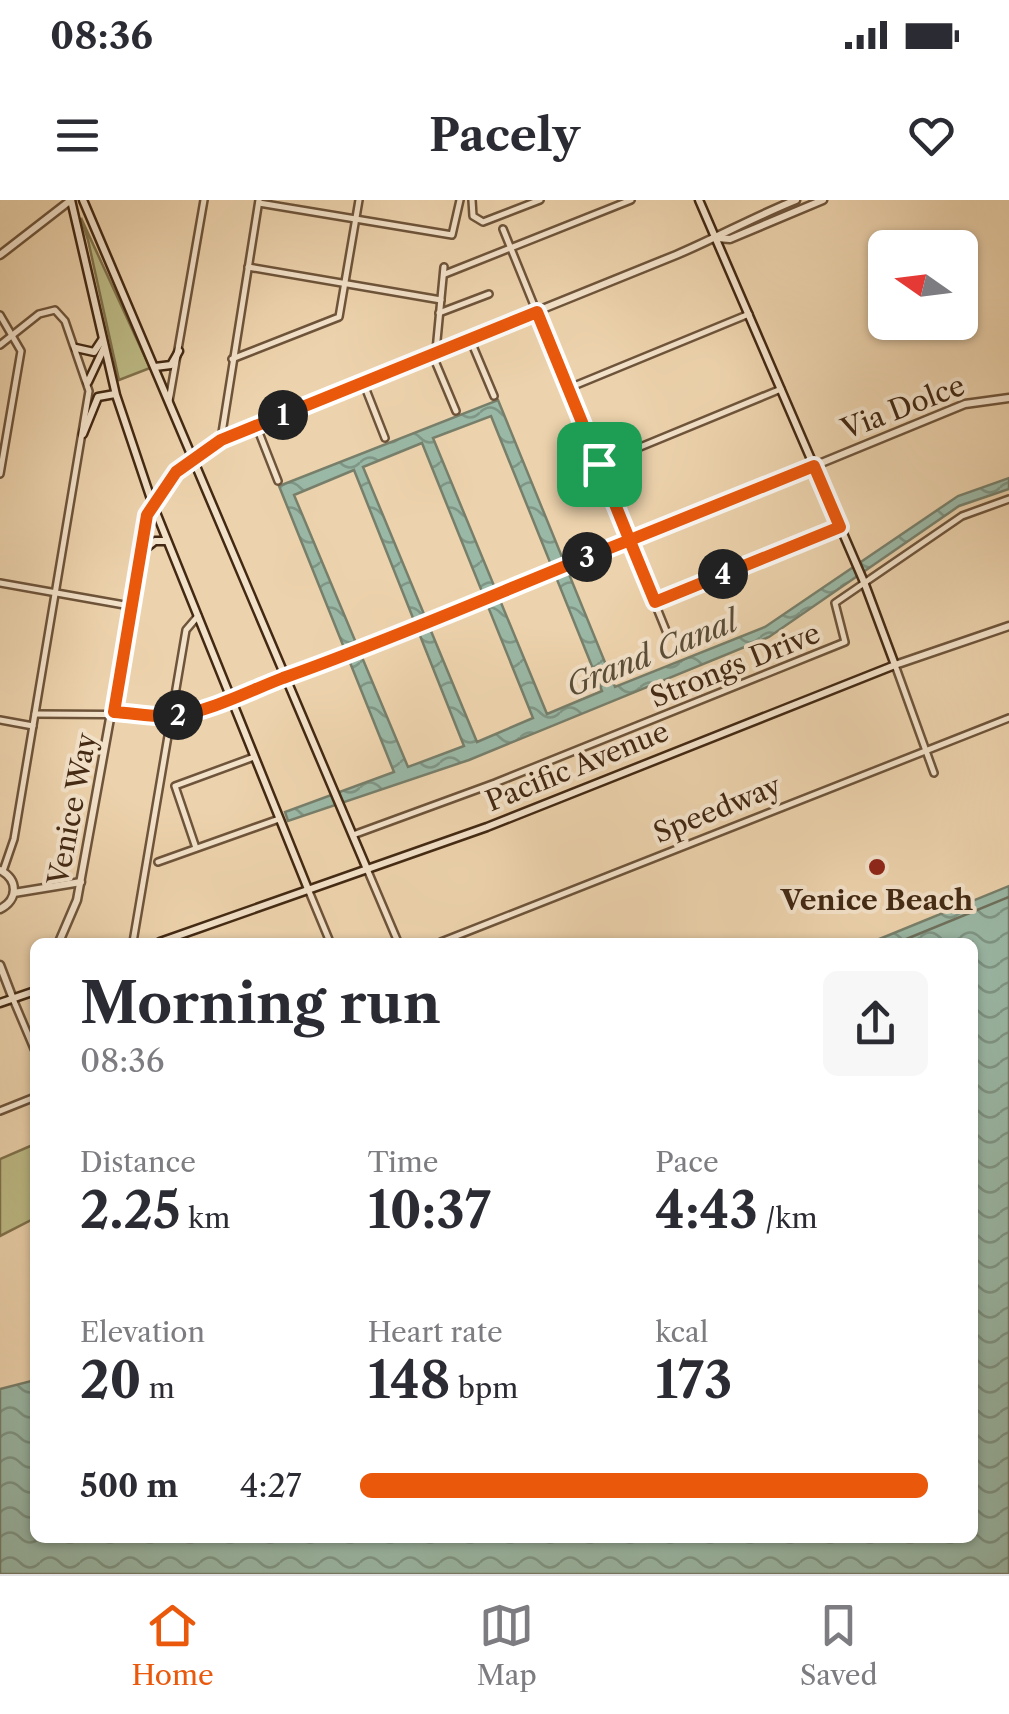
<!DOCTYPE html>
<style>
:root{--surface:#fff;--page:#f7f7f7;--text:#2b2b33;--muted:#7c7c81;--line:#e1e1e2;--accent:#ea580c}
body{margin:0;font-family:"Libre Caslon Text",serif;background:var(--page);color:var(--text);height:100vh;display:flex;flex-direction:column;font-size:38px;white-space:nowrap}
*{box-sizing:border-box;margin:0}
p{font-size:32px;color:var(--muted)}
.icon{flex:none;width:55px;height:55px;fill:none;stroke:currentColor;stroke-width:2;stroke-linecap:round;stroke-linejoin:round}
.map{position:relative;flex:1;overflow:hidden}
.panel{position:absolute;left:30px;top:738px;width:948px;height:605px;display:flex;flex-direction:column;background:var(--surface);border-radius:15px;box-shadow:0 2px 8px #0004}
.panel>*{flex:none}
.needle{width:65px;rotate:284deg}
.buttons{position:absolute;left:868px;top:30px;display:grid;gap:20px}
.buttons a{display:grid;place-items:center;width:110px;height:110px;border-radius:15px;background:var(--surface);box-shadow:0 2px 8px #0004;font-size:50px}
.pin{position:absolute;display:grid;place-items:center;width:85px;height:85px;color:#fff;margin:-42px;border-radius:20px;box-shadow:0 5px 15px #0006}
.km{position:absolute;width:50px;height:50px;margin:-25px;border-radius:50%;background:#222;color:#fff;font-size:28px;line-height:50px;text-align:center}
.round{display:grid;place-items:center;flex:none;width:105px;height:105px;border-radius:15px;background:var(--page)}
.head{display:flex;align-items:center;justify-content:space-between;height:170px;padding:0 50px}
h1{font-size:55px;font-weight:700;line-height:75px}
.figures{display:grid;grid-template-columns:repeat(3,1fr);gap:15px;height:170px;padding:10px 50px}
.figures div{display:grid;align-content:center}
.figures b{font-size:50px;font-weight:700}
.figures small{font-size:28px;font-weight:400}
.figures p{font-size:28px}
ul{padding:0 50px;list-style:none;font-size:32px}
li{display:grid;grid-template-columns:160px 120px 1fr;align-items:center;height:75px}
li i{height:25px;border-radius:12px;background:var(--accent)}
.status{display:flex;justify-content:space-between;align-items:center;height:70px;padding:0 50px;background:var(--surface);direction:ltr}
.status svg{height:28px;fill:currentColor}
header{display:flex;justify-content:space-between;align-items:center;height:130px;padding:0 50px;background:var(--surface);font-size:45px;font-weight:700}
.tab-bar{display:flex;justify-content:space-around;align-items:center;height:140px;border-top:2px solid var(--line);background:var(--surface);font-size:28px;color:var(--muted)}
.tab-bar a{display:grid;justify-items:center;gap:5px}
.tab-bar .active{color:var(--accent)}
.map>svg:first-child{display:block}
</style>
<div class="status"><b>08:36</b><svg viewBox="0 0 49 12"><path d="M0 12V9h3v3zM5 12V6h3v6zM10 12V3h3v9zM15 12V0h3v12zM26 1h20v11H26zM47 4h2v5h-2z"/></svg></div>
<header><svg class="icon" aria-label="menu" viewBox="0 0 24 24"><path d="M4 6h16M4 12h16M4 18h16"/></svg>Pacely<svg class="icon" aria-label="heart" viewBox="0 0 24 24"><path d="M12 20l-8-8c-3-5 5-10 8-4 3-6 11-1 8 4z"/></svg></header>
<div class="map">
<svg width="1009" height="1374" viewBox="0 0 1009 1374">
<defs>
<pattern id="water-waves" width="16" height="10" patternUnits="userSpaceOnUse" patternTransform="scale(2.5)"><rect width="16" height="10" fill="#9ab8a6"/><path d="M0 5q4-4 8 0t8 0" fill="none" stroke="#7f9686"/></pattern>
</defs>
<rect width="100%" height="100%" fill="#edd3ad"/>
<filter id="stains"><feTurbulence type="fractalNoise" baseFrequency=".002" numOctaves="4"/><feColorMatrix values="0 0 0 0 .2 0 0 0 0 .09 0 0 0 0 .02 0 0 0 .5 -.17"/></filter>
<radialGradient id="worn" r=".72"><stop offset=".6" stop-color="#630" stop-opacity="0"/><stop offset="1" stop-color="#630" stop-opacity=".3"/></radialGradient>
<g fill="#bdbb86" stroke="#80724c" stroke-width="2.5">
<polygon points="81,18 150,168 119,180 88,40"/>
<polygon points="35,944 35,1018 0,1036 0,959"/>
</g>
<g fill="url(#water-waves)" stroke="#777f6b" stroke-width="2.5" fill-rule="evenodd">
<path d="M498,200L615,487L765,427L958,296L1009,278V289L959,306L769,437L469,560L288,621L285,612L394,572L279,286ZM491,216L602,491L547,514L433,238ZM422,243L533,518L477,542L363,267ZM354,270L464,546L408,567L294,295Z"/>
<polygon points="1009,686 1009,1374 0,1374 0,1189 35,1180 35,1338 972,1338 972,742 872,742"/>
</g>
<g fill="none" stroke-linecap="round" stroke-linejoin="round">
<polyline stroke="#6e705c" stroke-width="2.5" points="899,742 1009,697"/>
<g stroke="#6e543a" stroke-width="10">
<g id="minor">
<polyline points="472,0 473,16 483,22 540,0"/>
<polyline points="259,3 452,35 460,0"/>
<polyline points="503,29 667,433"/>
<polyline points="248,67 441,100"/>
<polyline points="444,67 435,161 456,211"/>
<polyline points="445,74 631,0"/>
<polyline points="439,113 489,94"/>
<polyline points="0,115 21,151 0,274"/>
<polyline points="470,139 494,196"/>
<polyline points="0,145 39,114 55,110 65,121 89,191 14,639 3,671"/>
<polyline points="232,159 339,117 359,0"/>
<polyline points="363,182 385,238"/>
<polyline points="569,188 749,114"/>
<polyline points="169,201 204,0"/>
<polyline points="256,225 278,281"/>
<polyline points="221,239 259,0"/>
<polyline points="599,264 781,189"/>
<polyline points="0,383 130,406"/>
<polyline points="655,402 841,327"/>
<polyline points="895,465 934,573"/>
<polyline points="35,514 180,515 340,457 814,266"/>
<polyline points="0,520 33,526"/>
<polyline points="353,635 495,583 845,442 835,403 962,316 1009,299"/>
<polyline points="196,648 175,586 254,557"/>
<polyline points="158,662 279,619"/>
<polyline points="367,669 398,742"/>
<polyline points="308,689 330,742"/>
<polyline points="133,742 186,430 198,416"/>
<polyline points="441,742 1009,518"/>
<polyline points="13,799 35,851"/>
<polyline points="0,911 35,897"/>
</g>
</g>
<g stroke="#6e543a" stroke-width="11">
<g id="tertiary">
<polyline points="717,38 730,39 823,0"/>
<polyline points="0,55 71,0"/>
<polyline points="814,266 965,204 1009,198"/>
<polyline points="895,465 1009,426"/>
<path d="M0,670C19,680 18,700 0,709"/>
<polyline points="14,693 81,682"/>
<path d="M59,742L77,700L147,315L176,272L221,239L676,55C718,37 754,17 796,0"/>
<polyline points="0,765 13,799"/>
</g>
</g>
<g stroke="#432913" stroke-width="11">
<g id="secondary">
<polyline points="71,0 116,195 153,305 308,689"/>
<polyline points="83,0 367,669"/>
<polyline points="76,148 94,152 102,140"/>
<polyline points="155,167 171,165 179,151"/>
<polyline points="88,182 104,148"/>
<polyline points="83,234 98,197 115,194"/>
<polyline points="140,353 155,341 167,341"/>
<polyline points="160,742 487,627 895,465 864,382 699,0"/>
<polyline points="0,803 35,791"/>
</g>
</g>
<use href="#minor" stroke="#f3e2ca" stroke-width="5"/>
<use href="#tertiary" stroke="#f3e2ca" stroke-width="6"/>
<use href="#secondary" stroke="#f3e2ca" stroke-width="6"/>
</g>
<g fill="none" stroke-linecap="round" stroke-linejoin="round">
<g stroke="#fff" stroke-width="20">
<path id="route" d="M599,264L537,112L221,240L176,272L147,315L114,512C133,513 156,518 175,516C211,511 249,491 283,478C399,437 511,387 625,342L635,338L814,266L840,327L655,402C636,356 617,310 599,264"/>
</g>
<use href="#route" stroke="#ea580c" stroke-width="12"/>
</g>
<circle fill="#8f2418" stroke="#f3e2ca" stroke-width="4" cx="877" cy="667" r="10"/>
<g text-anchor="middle" stroke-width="8" stroke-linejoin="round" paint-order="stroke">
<g font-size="28" fill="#432913" stroke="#f3e2ca">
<text transform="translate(903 207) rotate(-21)" y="10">Via Dolce</text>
<text transform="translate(735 465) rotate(-22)" y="10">Strongs Drive</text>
<text transform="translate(577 566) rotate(-22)" y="10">Pacific Avenue</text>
<text transform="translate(72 609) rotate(-79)" y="10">Venice Way</text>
<text transform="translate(717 609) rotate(-22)" y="10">Speedway</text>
</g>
<g font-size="28" font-weight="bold" fill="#432913" stroke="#f3e2ca">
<text x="877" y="710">Venice Beach</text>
</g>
<g font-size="30" font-style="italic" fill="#594d38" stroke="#f3e2ca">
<text transform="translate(652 454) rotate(-22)" y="10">Grand Canal</text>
</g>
</g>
<rect width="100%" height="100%" filter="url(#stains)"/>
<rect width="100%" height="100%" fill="url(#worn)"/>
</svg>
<div class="buttons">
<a><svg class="needle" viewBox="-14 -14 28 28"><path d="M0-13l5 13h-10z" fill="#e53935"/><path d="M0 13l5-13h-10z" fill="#7c7c81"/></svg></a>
</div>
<div class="pin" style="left:599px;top:264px;background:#1e9e55"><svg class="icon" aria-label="arrive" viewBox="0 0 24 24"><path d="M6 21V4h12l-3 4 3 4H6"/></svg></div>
<b class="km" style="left:283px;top:215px">1</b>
<b class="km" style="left:178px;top:515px">2</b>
<b class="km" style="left:587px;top:357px">3</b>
<b class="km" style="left:723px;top:374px">4</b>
<section class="panel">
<div class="head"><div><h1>Morning run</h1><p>08:36</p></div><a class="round"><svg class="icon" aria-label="share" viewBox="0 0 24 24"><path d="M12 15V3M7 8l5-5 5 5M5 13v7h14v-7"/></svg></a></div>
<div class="figures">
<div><p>Distance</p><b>2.25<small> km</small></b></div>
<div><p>Time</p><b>10:37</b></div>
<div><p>Pace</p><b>4:43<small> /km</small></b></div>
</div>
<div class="figures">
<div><p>Elevation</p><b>20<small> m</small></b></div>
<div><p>Heart rate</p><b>148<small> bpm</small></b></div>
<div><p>kcal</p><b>173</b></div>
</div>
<ul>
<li><b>500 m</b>4:27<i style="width:100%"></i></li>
</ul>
</section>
</div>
<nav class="tab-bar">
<a class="active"><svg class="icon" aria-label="home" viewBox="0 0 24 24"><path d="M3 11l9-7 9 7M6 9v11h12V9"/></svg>Home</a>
<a><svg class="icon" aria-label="map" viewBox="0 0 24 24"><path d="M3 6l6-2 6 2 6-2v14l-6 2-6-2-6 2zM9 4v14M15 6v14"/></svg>Map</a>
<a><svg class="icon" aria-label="saved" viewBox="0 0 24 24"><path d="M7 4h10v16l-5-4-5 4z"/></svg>Saved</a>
</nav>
